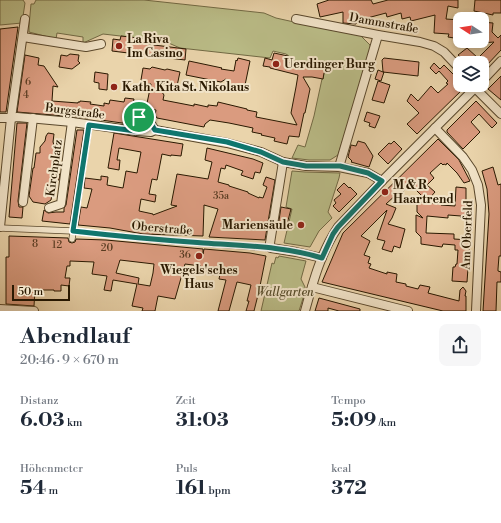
<!DOCTYPE html>
<html lang="de">
<meta charset="utf-8">
<style>
:root{--surface:#fff;--page:#f6f6f7;--text:#1f2937;--muted:#747a83}
body{margin:0;font-family:"Libre Bodoni",serif;background:var(--page);color:var(--text);height:100vh;display:flex;flex-direction:column;font-size:15px;white-space:nowrap}
*{box-sizing:border-box;margin:0}
p{font-size:13px;color:var(--muted)}
.icon{flex:none;width:22px;height:22px;fill:none;stroke:currentColor;stroke-width:2;stroke-linecap:round;stroke-linejoin:round}
.map{position:relative;height:311px;overflow:hidden}
.sheet{display:flex;flex-direction:column;background:var(--surface);flex:1}
.sheet>*{flex:none}
.needle{width:26px;rotate:282deg}
.tools{position:absolute;left:453px;top:12px;display:grid;gap:8px}
.tools a{display:grid;place-items:center;width:36px;height:36px;border-radius:8px;background:var(--surface);box-shadow:0 2px 6px #0003;font-size:20px}
.scale{position:absolute;left:12px;bottom:10px;width:58px;box-sizing:border-box;padding-left:4px;border:2px solid #2a1901;border-top:0;font-size:11px;line-height:14px;white-space:nowrap;color:#2a1901;-webkit-text-stroke:3px #f1e3c8;paint-order:stroke}
.pin{position:absolute;display:grid;place-items:center;width:34px;height:34px;color:#fff;margin:-17px;border:2px solid #fff;border-radius:50%;box-shadow:0 1px 4px #0007}
.round{display:grid;place-items:center;flex:none;width:42px;height:42px;border-radius:8px;background:var(--page)}
.headline{display:flex;align-items:center;justify-content:space-between;height:68px;padding:0 20px}
h1{font-size:22px;font-weight:700;line-height:30px}
.metrics{display:grid;grid-template-columns:repeat(3,1fr);gap:6px;height:68px;padding:4px 20px}
.metrics div{display:grid;align-content:center}
.metrics b{font-size:20px;font-weight:700}
.metrics small{font-size:11px;font-weight:400}
.metrics p{font-size:11px}
.map>svg:first-child{display:block}
</style>
<div class="map">
<svg width="501" height="311" viewBox="0 0 501 311">
<rect width="100%" height="100%" fill="#ead4ab"/>
<filter id="stains"><feTurbulence type="fractalNoise" baseFrequency=".005" numOctaves="4"/><feColorMatrix values="0 0 0 0 .2 0 0 0 0 .09 0 0 0 0 .02 0 0 0 .5 -.17"/></filter>
<radialGradient id="worn" r=".72"><stop offset=".6" stop-color="#630" stop-opacity="0"/><stop offset="1" stop-color="#630" stop-opacity=".3"/></radialGradient>
<g fill="#babc87" stroke="#726a44">
<polygon points="0,0 23,0 25,3 22,23 0,25"/>
<polygon points="36,0 144,0 264,13 276,18 294,22 358,33 370,45 371,50 338,155 330,160 309,160 292,158 298,145 305,147 314,116 322,79 323,79 324,73 328,70 322,63 317,67 288,60 289,56 286,54 273,51 270,58 180,48 164,41 103,34 83,43 83,37 57,33 56,39 29,32 29,26 31,4 34,4"/>
<polygon points="292,171 305,172 340,173 339,178 328,212 332,218 319,231 310,247 284,243 292,209 286,207"/>
<polygon points="279,256 306,261 301,279 305,287 305,292 299,311 261,311 272,263 274,264 276,257 278,258"/>
</g>
<g fill="#da9b7f" stroke="#2a1901" fill-rule="evenodd">
<polygon points="329,0 371,0 373,4 388,0 458,0 458,8 448,6 446,19 460,20 460,39 448,37 449,34 434,33 435,15 411,21 410,17 402,19 401,13 387,17 386,13 356,21 356,24 343,23 343,12 320,17 317,4"/>
<polygon points="475,0 501,0 501,13 493,13 493,15 474,11"/>
<polygon points="482,22 493,23 492,32 498,38 501,35 501,50 486,66 483,63 467,63 458,55 467,48 478,58 494,42 482,43"/>
<polygon points="18,27 6,112 0,112 0,29"/>
<polygon points="121,36 139,38 138,43 186,49 185,60 112,51 113,39 120,40"/>
<polygon points="274,53 288,56 286,62 318,67 322,63 328,69 324,73 323,79 312,77 303,77 310,89 305,113 304,113 299,137 289,136 287,144 274,141 275,138 261,135 262,134 252,132 253,128 229,123 210,120 205,124 204,127 157,118 155,115 156,110 146,108 151,84 142,83 143,81 141,80 143,68 150,69 152,67 165,70 167,69 180,72 177,86 155,82 164,95 163,100 194,106 194,104 208,107 208,105 217,106 218,102 247,109 247,110 257,112 256,117 297,125 291,113 296,87 298,75 270,68 270,67 263,66 265,58 272,60"/>
<polygon points="70,54 79,55 78,61 80,63 72,69 59,67 61,55 67,56"/>
<polygon points="25,55 39,58 38,65 44,66 58,87 53,86 52,101 78,103 78,102 80,102 80,101 91,102 90,104 104,106 104,103 109,104 110,100 124,102 125,98 134,99 129,124 101,120 102,113 89,111 88,118 17,112"/>
<polygon points="238,58 250,61 244,90 231,87 226,79 221,82 186,75 189,61 222,68 221,69 234,71 236,60 237,61"/>
<polygon points="384,58 419,62 418,76 383,72 384,72 381,81 375,79 378,70 383,72 382,60"/>
<polygon points="434,63 440,69 444,65 460,81 460,85 463,85 465,87 417,134 407,124 419,113 407,101 411,94 418,101 431,86 438,93 448,84 446,83 448,81 439,71 436,74 430,68"/>
<polygon points="95,72 108,74 107,90 99,89 99,83 94,82"/>
<polygon points="501,76 501,100 488,89"/>
<polygon points="378,81 390,85 384,103 372,100"/>
<polygon points="476,101 497,123 492,128 479,114 471,122 480,132 463,149 447,132 447,130"/>
<polygon points="367,112 380,116 375,128 369,126 370,123 364,121"/>
<polygon points="17,123 27,123 18,201 19,207 23,207 22,218 9,217"/>
<polygon points="77,130 84,130 70,224 42,221 44,210 48,213 56,212 64,212 64,208 66,205"/>
<polygon points="48,133 54,134 53,142 56,150 58,150 58,156 59,156 56,175 60,174 59,180 55,180 54,195 52,195 51,200 45,204 33,202 29,196 33,168 34,168 36,153 40,153 40,147 45,141 46,136"/>
<polygon points="114,133 183,144 181,156 171,155 171,156 162,154 157,180 152,179 149,194 156,195 155,202 141,199 139,211 153,214 153,215 177,206 171,205 177,174 208,179 212,162 205,160 207,148 253,159 263,163 260,173 255,172 253,179 241,175 243,171 226,165 225,169 221,168 218,182 229,185 229,186 248,192 248,193 259,198 259,197 263,198 267,187 263,185 266,177 275,180 265,240 209,237 218,209 204,205 203,236 143,234 110,228 78,225 81,207 87,208 92,189 84,188 85,178 101,180 101,176 108,177 107,185 123,188 126,171 137,173 141,152 119,148 117,160 120,160 119,170 108,168"/>
<polygon points="438,139 459,160 470,181 464,183 457,173 447,163 446,165 444,164 443,165 441,163 430,173 434,178 427,185 435,192 427,201 410,184 400,195 398,193 386,204 396,208 392,218 388,224 405,229 400,248 394,246 392,252 382,249 385,241 377,239 387,210 361,236 370,241 364,255 370,257 368,263 371,264 369,268 387,274 387,272 397,274 396,282 406,284 406,286 418,289 420,285 430,287 428,293 459,301 460,290 463,287 466,291 465,296 466,296 466,311 443,311 322,282 343,233"/>
<polygon points="358,141 365,143 373,156 369,167 351,162 352,161 348,157 351,145 356,146"/>
<polygon points="394,141 402,149 388,164 378,154 389,143 391,144"/>
<polygon points="493,167 498,185 501,184 501,256 499,256 498,269 498,271 501,272 501,282 497,282 496,311 483,311 489,214 487,189 482,171"/>
<polygon points="344,183 349,188 350,187 357,194 339,212 333,206 336,203 334,200 341,194 337,190"/>
<polygon points="456,187 466,188 466,206 472,206 471,219 461,218 461,216 448,215 448,218 427,216 426,233 454,234 454,239 470,240 467,282 452,281 453,267 455,267 456,264 457,264 458,250 455,250 455,245 443,244 442,247 421,244 421,237 416,232 416,215 423,218 417,212 417,202 441,204 441,205 455,206"/>
<polygon points="281,207 291,209 286,228 278,227"/>
<path d="M9,236L68,238L69,242L72,243L75,242L76,239L106,240L203,249V254L204,249L250,253L266,256L259,291L254,311H246L249,301H247L251,285L237,282L229,311H218L226,280L219,279L220,274L208,275L206,273L207,269L203,268L201,266L185,264L175,299L158,296L155,311H142L143,308L132,306L137,284L113,280L111,291L104,290L107,276L92,274L94,262L70,261V266H67L65,278H70L69,286L61,285V291H54V290H35L34,306L6,304V257H9ZM120,260L154,264L153,273L150,286L138,284L139,278L116,273Z"/>
<polygon points="319,298 360,309 360,311 339,311 328,308 328,311 315,311"/>
</g>
<g fill="none" stroke-linecap="round" stroke-linejoin="round">
<g stroke="#5a482c" stroke-width="7">
<g id="pedestrian">
<polyline points="0,228 73,231 160,240 271,248"/>
<polyline points="72,239 89,125"/>
</g>
</g>
<g stroke="#5a482c" stroke-width="10">
<g id="minor">
<polyline points="296,19 378,35 420,42 434,46 444,52 460,69"/>
<polyline points="23,37 86,47 101,44"/>
<polyline points="482,81 501,61"/>
<polyline points="475,85 478,91 501,114"/>
<polyline points="0,118 11,118 17,117 72,122 136,131 151,132 155,130 227,143 261,152 283,162 306,166 339,167 368,173 382,181"/>
<polyline points="435,128 463,157 472,170 478,185 481,205 476,311"/>
<path d="M136,131C134,126 134,123 136,119L143,116L147,118L155,130"/>
<polyline points="283,162 270,243 271,248 296,252 322,258"/>
<polyline points="339,167 378,35"/>
<polyline points="23,202 33,118"/>
<polyline points="49,208 61,204 72,122"/>
<polyline points="0,227 11,118 25,19"/>
<polyline points="312,287 408,311"/>
<polyline points="0,309 34,311"/>
<path d="M305,311C313,282 321,252 338,227L382,181L478,85"/>
</g>
</g>
<use href="#pedestrian" stroke="#f1e3c8" stroke-width="5.5"/>
<use href="#minor" stroke="#f1e3c8" stroke-width="8"/>
</g>
<g fill="none" stroke-linecap="round" stroke-linejoin="round">
<g stroke="#fff" stroke-width="8">
<path id="route" d="M143,116L147,118L155,130L227,142L261,152L283,162L306,166H340L368,173L382,181L338,227L333,234L322,258C284,246 243,246 204,243C160,240 116,236 73,231L89,125L136,131L134,126L136,119Z"/>
</g>
<use href="#route" stroke="#0f766e" stroke-width="5"/>
</g>
<g fill="#8f2418" stroke="#f1e3c8" stroke-width="1.5">
<circle cx="119" cy="46" r="4"/>
<circle cx="276" cy="64" r="4"/>
<circle cx="114" cy="87" r="4"/>
<circle cx="385" cy="192" r="4"/>
<circle cx="301" cy="225" r="4"/>
<circle cx="199" cy="256" r="4"/>
</g>
<g text-anchor="middle" stroke-width="4" stroke-linejoin="round" paint-order="stroke">
<g font-size="10" fill="#563a20">
<text x="28" y="85">6</text>
<text x="26" y="98">4</text>
<text x="221" y="199">35a</text>
<text x="35" y="247">8</text>
<text x="57" y="248">12</text>
<text x="107" y="251">20</text>
<text x="185" y="258">36</text>
</g>
<g font-size="12" fill="#2a1901" stroke="#f1e3c8">
<text transform="translate(384 23) rotate(10)" y="4">Dammstraße</text>
<text transform="translate(75 111) rotate(7)" y="4">Burgstraße</text>
<text transform="translate(54 168) rotate(-82)" y="4">Kirchplatz</text>
<text transform="translate(162 228) rotate(5)" y="4">Oberstraße</text>
<text transform="translate(467 235) rotate(-88)" y="4">Am Oberfeld</text>
</g>
<g font-size="12" font-weight="bold" fill="#2a1901" stroke="#f1e3c8" text-anchor="start">
<text x="127" y="43">La Riva<tspan x="127" dy="14">Im Casino</tspan></text>
<text x="284" y="68">Uerdinger Burg</text>
<text x="122" y="91">Kath. Kita St. Nikolaus</text>
<text x="393" y="189">M &amp; R<tspan x="393" dy="14">Haartrend</tspan></text>
<text x="293" y="229" text-anchor="end">Mariensäule</text>
<text x="199" y="274" text-anchor="middle">Wiegels'sches<tspan x="199" dy="14">Haus</tspan></text>
</g>
<g font-size="12" font-style="italic" fill="#554a29" stroke="#f1e3c8">
<text x="285" y="296">Wallgarten</text>
</g>
</g>
<rect width="100%" height="100%" filter="url(#stains)"/>
<rect width="100%" height="100%" fill="url(#worn)"/>
</svg>
<div class="tools">
<a><svg class="needle" viewBox="-14 -14 28 28"><path d="M0-13l5 13h-10z" fill="#e53935"/><path d="M0 13l5-13h-10z" fill="#747a83"/></svg></a>
<a><svg class="icon" aria-label="layers" viewBox="0 0 24 24"><path d="M12 4l9 5-9 5-9-5zM3 14l9 5 9-5"/></svg></a>
</div>
<div class="scale">50 m</div>
<div class="pin" style="left:139px;top:117px;background:#1e9e55"><svg class="icon" aria-label="arrive" viewBox="0 0 24 24"><path d="M6 21V4h12l-3 4 3 4H6"/></svg></div>
</div>
<section class="sheet">
<div class="headline"><div><h1>Abendlauf</h1><p>20:46 · 9 × 670 m</p></div><a class="round"><svg class="icon" aria-label="share" viewBox="0 0 24 24"><path d="M12 15V3M7 8l5-5 5 5M5 13v7h14v-7"/></svg></a></div>
<div class="metrics">
<div><p>Distanz</p><b>6.03<small> km</small></b></div>
<div><p>Zeit</p><b>31:03</b></div>
<div><p>Tempo</p><b>5:09<small> /km</small></b></div>
</div>
<div class="metrics">
<div><p>Höhenmeter</p><b>54<small> m</small></b></div>
<div><p>Puls</p><b>161<small> bpm</small></b></div>
<div><p>kcal</p><b>372</b></div>
</div>
</section>
